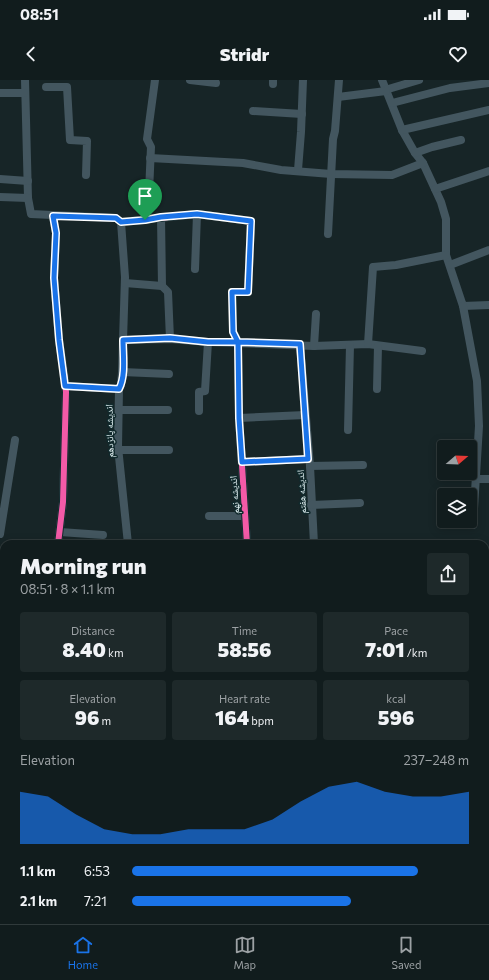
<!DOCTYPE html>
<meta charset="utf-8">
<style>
:root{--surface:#111c1d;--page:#1e292a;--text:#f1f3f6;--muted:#9ca1a4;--line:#303a3b;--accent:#1a73e8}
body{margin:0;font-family:Commissioner,"Noto Naskh Arabic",sans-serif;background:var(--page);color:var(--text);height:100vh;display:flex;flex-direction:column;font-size:15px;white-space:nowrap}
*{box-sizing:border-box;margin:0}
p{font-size:13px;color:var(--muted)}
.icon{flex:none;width:22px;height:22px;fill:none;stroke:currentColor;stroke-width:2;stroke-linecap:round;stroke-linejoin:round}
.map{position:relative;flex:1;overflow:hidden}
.panel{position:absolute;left:0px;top:460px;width:489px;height:384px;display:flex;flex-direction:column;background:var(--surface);border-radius:12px 12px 0 0;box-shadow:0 2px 10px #0003,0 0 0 1px var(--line)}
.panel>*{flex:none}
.needle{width:26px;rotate:71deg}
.controls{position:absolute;left:437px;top:360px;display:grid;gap:8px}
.controls a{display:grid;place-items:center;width:40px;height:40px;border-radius:4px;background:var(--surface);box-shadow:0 2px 10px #0003,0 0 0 1px var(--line);font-size:20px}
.pin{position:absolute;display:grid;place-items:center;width:34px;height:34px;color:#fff;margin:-41px -17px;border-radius:50% 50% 50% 0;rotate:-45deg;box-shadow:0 0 4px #0007}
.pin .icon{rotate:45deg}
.round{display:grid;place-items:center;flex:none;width:42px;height:42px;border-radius:4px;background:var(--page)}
.summary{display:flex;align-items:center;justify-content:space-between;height:68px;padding:0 20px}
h1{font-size:22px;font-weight:800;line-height:30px}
.figures{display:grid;grid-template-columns:repeat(3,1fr);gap:6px;height:68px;padding:4px 20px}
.figures div{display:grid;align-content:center;border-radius:4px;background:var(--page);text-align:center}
.figures b{font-size:20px;font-weight:800}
.figures small{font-size:11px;font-weight:400}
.figures p{font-size:11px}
.chart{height:112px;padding:8px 20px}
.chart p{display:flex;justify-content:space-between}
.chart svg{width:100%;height:72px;margin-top:4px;fill:var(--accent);opacity:.7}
ul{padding:0 20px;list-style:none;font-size:13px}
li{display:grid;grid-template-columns:64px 48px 1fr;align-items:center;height:30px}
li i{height:10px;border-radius:5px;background:var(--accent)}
.status{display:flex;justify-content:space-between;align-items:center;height:28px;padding:0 20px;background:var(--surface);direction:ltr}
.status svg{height:11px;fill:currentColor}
header{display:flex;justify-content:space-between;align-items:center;height:52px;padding:0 20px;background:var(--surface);font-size:18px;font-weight:800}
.menu{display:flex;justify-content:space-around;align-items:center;height:56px;border-top:1px solid var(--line);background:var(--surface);font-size:11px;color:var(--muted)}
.menu a{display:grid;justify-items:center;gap:2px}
.menu .current{color:var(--accent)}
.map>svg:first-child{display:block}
</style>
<div class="status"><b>08:51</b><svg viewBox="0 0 49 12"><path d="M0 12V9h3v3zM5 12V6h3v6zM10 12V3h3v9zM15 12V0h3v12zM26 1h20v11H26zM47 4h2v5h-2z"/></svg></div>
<header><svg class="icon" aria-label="back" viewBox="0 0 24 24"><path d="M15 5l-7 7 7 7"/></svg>Stridr<svg class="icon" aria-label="heart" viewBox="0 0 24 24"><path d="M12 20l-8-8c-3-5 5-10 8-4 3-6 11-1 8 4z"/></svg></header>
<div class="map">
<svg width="489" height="844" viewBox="0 0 489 844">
<rect width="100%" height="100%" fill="#172527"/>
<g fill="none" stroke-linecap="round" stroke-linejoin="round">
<g stroke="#43565f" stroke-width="8">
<polyline points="25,0 28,118 31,134 116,138 121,142"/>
<polyline points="190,0 216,3"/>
<polyline points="382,0 402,50 415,73 423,83 441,122 446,139 446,175 463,226 489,225"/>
<polyline points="273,4 273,0"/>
<polyline points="46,7 67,7 70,60 87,61 86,95"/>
<polyline points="385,10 419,0"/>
<polyline points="0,13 24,13"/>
<polyline points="338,17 386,11"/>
<polyline points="392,23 450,8 489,3"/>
<polyline points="253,31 302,34"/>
<polyline points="402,50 489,30"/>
<polyline points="415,73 432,67 461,60"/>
<polyline points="150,78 243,83 281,90 331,94 392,95 423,83"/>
<polyline points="298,90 301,52 303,0"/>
<polyline points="0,99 28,101"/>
<polyline points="435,109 489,91"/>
<polyline points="0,117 28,118"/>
<polyline points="53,136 56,153 54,198 59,260 64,293 66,312 63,422 58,464"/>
<polyline points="161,137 162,206 168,212 170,259"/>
<polyline points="145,140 149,112 151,67 147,59 155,0"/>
<polyline points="121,142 197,134 251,141 248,212 233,212 233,251 238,262 238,268 239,338 247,464"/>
<polyline points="121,142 125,197 122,292 121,305 119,309 118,367 128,464"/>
<polyline points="328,154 333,59 335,51 339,0"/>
<polyline points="450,185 489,170"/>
<polyline points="195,189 197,134"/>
<polyline points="125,203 162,206"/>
<polyline points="463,226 477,301 479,346 473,445"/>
<polyline points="123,260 170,259 208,262 314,266 368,264 422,271"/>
<polyline points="300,264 310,386 314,464"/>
<polyline points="368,264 373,187 396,185 446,175"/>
<polyline points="314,266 316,234"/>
<polyline points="122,292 169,294"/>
<polyline points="65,306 119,309"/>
<polyline points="377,309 378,266"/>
<polyline points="119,330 168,330"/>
<polyline points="199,331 199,312 205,311 208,262"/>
<polyline points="239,338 305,335"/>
<polyline points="348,350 350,265"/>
<polyline points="118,370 169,370"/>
<polyline points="242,382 309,379"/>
<polyline points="310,386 363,385"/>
<polyline points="476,399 489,399"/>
<polyline points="311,425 360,423"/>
<polyline points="209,436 245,436"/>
<polyline points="60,452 103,455"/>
<polyline points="0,454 15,360"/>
<polyline points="0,495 4,496"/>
<polyline points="485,550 489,550"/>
<polyline points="0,597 4,574"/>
<polyline points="485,788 489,791"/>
<polyline points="297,840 297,844"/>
<polyline points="133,844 133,840"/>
<polyline points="209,844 209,840"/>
<polyline points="372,844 372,840"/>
</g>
<g stroke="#43565f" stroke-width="9">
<polyline points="485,633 489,634"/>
<polyline points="0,649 4,649"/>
<polyline points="485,833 489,830"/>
<polyline points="472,844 477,840"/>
</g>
<g stroke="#112a2d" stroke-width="8">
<g id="cycleway">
<polyline points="53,136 56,153 54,198 59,260 64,293 66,312 63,422 58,464"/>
<polyline points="121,142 197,134 251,141 248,212 233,212 233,251 238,262 238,268 239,338 247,464"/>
</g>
</g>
<use href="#cycleway" stroke="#f35aa7" stroke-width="6"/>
</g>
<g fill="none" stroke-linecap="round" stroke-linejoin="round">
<g stroke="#fff" stroke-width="8">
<path id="route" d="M145,140L121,142L116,138L53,136L56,153L54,198L59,260L65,306L119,309C126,296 123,275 123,260L170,258L208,262H238L239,338L242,382L308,379L300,264L238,262L233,252L232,212H248L251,141L197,134L161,137L145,140"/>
</g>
<use href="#route" stroke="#1a73e8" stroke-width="5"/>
</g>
<g text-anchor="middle" stroke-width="3" stroke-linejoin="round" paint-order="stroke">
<g font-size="10" fill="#e0eff1" stroke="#112a2d">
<text transform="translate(109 351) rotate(-91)" y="4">اندیشه پانزدهم</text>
<text transform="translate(301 412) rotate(-93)" y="4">اندیشه هفتم</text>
<text transform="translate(234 415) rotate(-94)" y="4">اندیشه نهم</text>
</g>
</g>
</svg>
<div class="controls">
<a><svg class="needle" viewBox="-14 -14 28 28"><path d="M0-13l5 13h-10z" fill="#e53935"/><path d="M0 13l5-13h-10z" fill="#9ca1a4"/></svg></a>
<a><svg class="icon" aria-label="layers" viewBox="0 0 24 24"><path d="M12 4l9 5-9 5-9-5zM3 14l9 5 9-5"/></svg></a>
</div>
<div class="pin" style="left:145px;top:140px;background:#1e9e55"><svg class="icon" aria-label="arrive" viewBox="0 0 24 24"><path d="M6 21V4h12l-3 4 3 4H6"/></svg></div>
<section class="panel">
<div class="summary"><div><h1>Morning run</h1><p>08:51 · 8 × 1.1 km</p></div><a class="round"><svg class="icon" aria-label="share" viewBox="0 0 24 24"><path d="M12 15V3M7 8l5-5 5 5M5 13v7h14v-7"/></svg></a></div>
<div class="figures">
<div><p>Distance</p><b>8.40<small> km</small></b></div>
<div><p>Time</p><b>58:56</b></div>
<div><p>Pace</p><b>7:01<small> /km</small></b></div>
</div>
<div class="figures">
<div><p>Elevation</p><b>96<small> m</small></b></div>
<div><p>Heart rate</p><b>164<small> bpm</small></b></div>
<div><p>kcal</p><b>596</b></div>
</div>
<div class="chart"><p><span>Elevation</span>237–248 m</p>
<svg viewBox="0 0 160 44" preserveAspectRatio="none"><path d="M0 44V12L10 15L20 26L30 35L40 38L50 38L60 35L70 35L80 35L90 29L100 18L110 9L120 6L130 12L140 15L150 15L160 12V44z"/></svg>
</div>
<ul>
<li><b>1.1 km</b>6:53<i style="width:85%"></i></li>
<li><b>2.1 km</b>7:21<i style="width:65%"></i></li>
</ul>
</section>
</div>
<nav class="menu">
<a class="current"><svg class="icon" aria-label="home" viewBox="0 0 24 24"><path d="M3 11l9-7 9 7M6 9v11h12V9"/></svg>Home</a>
<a><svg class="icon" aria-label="map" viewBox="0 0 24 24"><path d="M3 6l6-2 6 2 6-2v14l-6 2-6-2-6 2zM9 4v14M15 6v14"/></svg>Map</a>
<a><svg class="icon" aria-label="saved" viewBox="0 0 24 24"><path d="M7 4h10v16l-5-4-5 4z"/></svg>Saved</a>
</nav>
